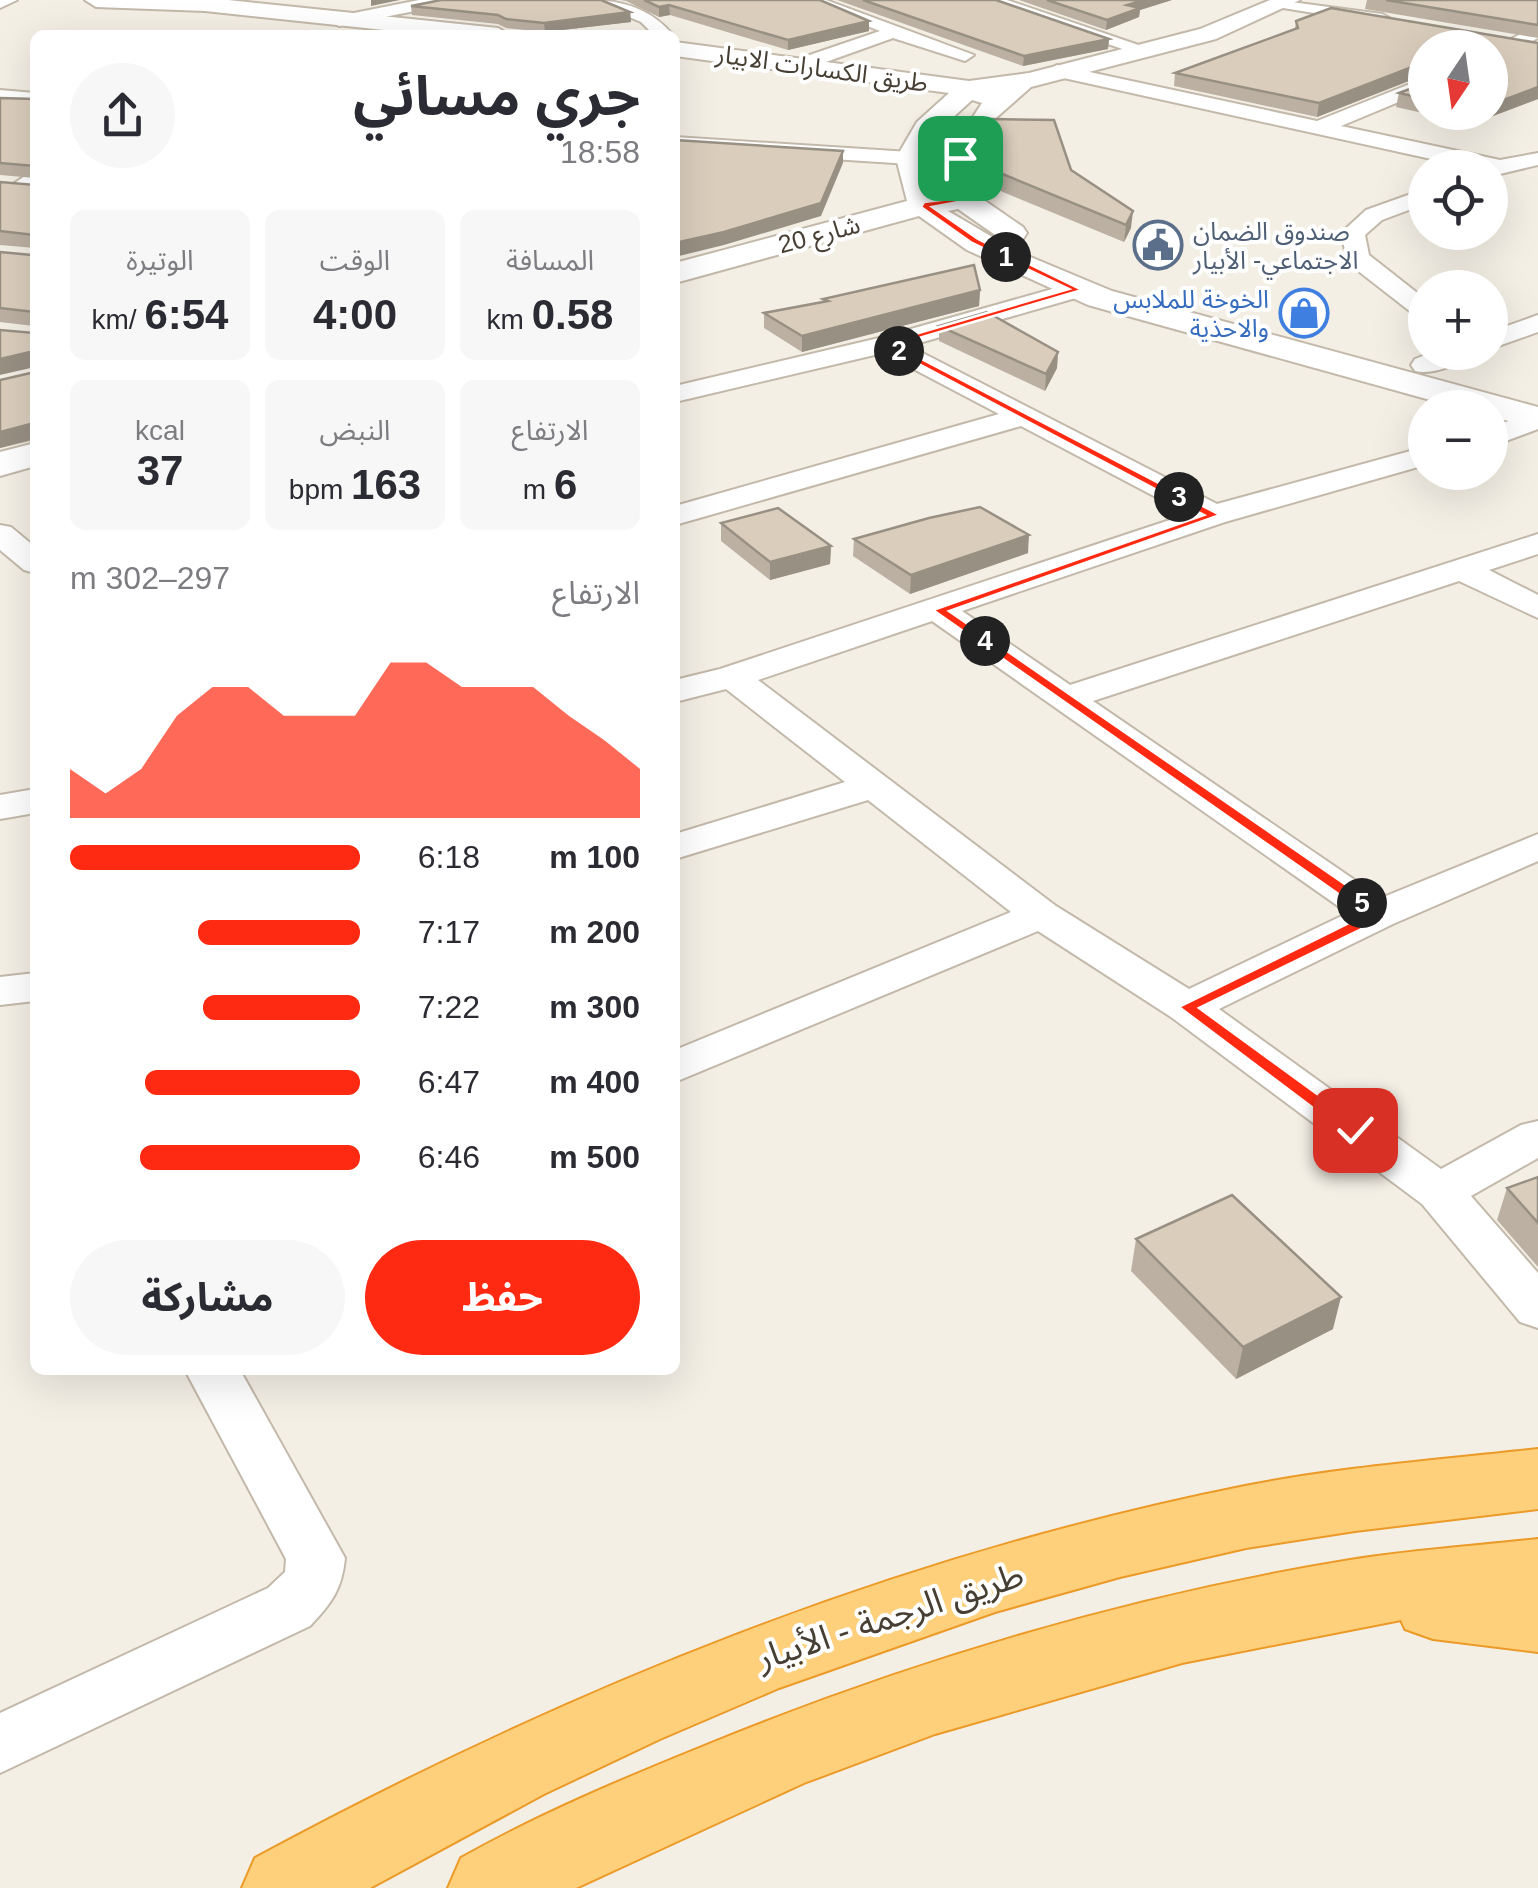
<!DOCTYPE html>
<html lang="ar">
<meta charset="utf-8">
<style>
:root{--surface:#fff;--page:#f7f7f7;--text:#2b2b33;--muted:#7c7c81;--accent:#ff2a11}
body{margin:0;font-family:Helvetica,"Noto Sans Arabic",sans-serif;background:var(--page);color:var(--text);direction:rtl;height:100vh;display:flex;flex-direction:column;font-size:38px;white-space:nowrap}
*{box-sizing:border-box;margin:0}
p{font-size:32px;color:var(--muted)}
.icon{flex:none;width:55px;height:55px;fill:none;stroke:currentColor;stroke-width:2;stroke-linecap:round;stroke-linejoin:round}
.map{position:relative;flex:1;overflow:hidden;direction:ltr}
.panel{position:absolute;left:30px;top:30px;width:650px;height:1345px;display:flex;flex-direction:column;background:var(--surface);border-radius:15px;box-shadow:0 10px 40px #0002;direction:rtl}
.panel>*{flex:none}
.needle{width:65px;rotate:193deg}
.controls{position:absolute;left:1408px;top:30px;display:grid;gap:20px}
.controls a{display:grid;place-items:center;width:100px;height:100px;border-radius:50%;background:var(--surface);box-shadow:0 10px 40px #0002;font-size:50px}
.pin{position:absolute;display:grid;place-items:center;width:85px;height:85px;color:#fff;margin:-42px;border-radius:20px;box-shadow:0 5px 15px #0006}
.km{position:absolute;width:50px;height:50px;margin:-25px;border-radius:50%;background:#222;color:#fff;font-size:28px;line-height:50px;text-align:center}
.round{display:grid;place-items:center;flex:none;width:105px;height:105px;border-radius:52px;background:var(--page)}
.head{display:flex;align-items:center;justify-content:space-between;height:170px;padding:0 40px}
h1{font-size:55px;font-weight:700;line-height:75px}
.figures{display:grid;grid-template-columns:repeat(3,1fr);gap:15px;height:170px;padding:10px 40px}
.figures div{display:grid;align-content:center;border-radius:15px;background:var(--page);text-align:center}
.figures b{font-size:42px;font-weight:700}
.figures small{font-size:28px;font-weight:400}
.figures p{font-size:28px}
.chart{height:280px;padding:20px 40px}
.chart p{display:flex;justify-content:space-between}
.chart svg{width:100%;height:180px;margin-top:10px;fill:var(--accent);opacity:.7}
.button{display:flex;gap:20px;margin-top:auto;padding:20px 40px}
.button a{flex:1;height:115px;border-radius:60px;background:var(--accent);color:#fff;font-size:40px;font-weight:700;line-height:115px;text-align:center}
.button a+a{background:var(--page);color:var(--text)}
ul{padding:0 40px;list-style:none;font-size:32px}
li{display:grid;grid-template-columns:160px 120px 1fr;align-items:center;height:75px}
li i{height:25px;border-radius:12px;background:var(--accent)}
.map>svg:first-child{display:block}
</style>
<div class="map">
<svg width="1538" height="1888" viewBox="0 0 1538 1888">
<rect width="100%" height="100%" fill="#f4efe5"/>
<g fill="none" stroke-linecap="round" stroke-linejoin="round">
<g stroke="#c3b9aa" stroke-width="4">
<g id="minor">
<polygon points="419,0 454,0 445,5 339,26 330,21 339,16"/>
<path d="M589,0C623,0 651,9 673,35H654L641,22Z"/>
<polygon points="800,0 826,0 974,55 965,61 893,38 812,67 798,67 798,59 880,31"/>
<polygon points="980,0 1007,0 1153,50 1151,54 1137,54"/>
<polygon points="1276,0 1382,14 1391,19 1382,24 1283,8 1277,7"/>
<polygon points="1538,25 1538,38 1490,63 1490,50"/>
<polygon points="1057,65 1317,121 1425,78 1425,91 1341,126 1500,160 1538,153 1538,165 1500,174 1490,171 1490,168 1472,168 1050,75 1047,71"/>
<polygon points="0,90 35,93 35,105 0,102"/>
<polygon points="675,137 910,152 921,158 910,164 675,149"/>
<polygon points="35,169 35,186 20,194 12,192 9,187"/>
<polygon points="1425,189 1425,204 1382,220 1365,235 1369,255 1425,299 1425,319 1416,316 1348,263 1341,233 1366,210"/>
<path d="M1077,282L1086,285L1090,290L1086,295L909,346L1217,504L1425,447V465L1225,522L962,611L1070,685L1538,534V554L1489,570L1538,595V618L1459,581L1093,701L1381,898L1538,834V861L1393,924L1219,1009L1441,1169L1521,1125L1538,1121V1158L1471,1196L1538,1273V1328L1520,1322L1422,1204L1171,1017L1038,931L675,1082V1050L1011,912L868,800L675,859V834L845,782L726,689L675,702V680L720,669L1188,514L1021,426L675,525V506L999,414L883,353L675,402V386L879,338ZM932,621L1348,913L1189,989L1056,906L758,680Z"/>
<polygon points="1538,315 1538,332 1490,349 1490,332"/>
<path d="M1433,352H1472C1460,365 1433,375 1415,371L1411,365L1415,359Z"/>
<polygon points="1538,410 1538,429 1490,447 1490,428"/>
<polygon points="0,525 11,527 35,547 35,573 24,570 0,550"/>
<polygon points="35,789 35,813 0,819 0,795"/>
<polygon points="35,973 35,1001 0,1005 0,977"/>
<path d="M185,1370H240L345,1558C342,1589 332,1603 310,1626L0,1773V1713L268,1588L285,1572L286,1559Z"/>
</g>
</g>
<g stroke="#c3b9aa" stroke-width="4">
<g id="tertiary">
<polygon points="0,0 17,0 0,8"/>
<polygon points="85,0 228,0 498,28 510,35 431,35 205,11 96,7"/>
<path d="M1270,0H1300L1216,39L1031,87L997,117L974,158L978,196L1023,227L1027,233L1023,239H1001L958,209L948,211L1016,251L1112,291L1538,407V429L1490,416V408H1459L1088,305L967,250L919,216L675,283V263L907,201L896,158L917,122L949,93L675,56V42L969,81L1029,73L1200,29ZM972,100L982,103L946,158L949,193L933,195L924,158L937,132Z"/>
<polygon points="35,443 35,466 0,476 0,452"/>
</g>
</g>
<g stroke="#eb9a28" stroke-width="4">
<g id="trunk">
<path d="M1538,1449V1509L1355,1531L1246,1548L1120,1577L995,1612L779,1688L660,1739L544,1794L370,1888H242L255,1858C568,1689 895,1556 1245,1486C1341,1467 1440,1460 1538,1449Z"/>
<path d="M1538,1539V1652L1433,1639L1405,1629L1401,1620L1182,1663L935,1734L804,1783L576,1888H448L461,1858C541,1813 625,1778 709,1744C915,1660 1130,1596 1350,1560C1412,1550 1475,1546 1538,1539Z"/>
</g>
</g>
<use href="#minor" fill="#fff" fill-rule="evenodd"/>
<use href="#tertiary" fill="#fff" fill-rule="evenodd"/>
<use href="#trunk" fill="#ffd07c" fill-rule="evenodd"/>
</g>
<g fill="#bbb0a2">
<polygon points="620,0 820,0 869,31 788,50 670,15 659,17 626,1"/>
<polygon points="837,0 996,0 1109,39 1108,49 1023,66"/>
<polygon points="1019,0 1172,0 1140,10 1139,17 1106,30"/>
<polygon points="1367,0 1538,0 1538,38 1365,9"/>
<polygon points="411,6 630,12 631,22 545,32 506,28 498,24 412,15"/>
<polygon points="1331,8 1538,43 1538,99 1472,124 1396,107 1399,93 1425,83 1425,112 1490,112 1490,48 1425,48 1425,75 1424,75 1317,117 1174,86 1175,73 1295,29 1296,21"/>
<polygon points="0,98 35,99 35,248 0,245 0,182 35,185 35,178 0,175"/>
<polygon points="989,141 1071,170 1131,228 1124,242 998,190 988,157"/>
<polygon points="0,252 32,255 35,252 35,440 0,448 35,372 34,326 0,322"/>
<polygon points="980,290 979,306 802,352 764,328 764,313 823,302 823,299"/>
<polygon points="939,326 1058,352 1057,368 1045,391 939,341"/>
<polygon points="721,523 831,546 830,564 770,580 721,541"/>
<polygon points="854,539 1028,553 910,594 853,556"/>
<polygon points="1538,1177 1538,1267 1497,1220 1507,1188"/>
<polygon points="1136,1239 1333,1329 1236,1379 1131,1271"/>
</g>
<g fill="#999084">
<polygon points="371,0 400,0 371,6"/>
<polygon points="1144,0 1172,0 1140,10 1139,17 1106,30 1107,20 1127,5"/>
<polygon points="669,5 670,15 659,17 659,7"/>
<polygon points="630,12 631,22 545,32 544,23"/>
<polygon points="869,21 869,31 788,50 788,40"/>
<polygon points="1109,39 1108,49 1023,66 1024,56"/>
<polygon points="1425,62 1424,75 1317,117 1319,103"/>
<polygon points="1538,87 1538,99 1472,124 1474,112 1490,112 1490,105"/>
<polygon points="843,151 843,163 821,216 724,245 675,257 675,243"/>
<polygon points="1133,211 1131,228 1124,242 1126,225"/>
<polygon points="980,290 979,306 802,352 802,336"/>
<polygon points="34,351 35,367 0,375 0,359"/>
<polygon points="1058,352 1057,368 1045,391 1046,374"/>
<polygon points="30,424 34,439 0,448 0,432"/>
<polygon points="1029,535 1028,553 910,594 911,575"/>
<polygon points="831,546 830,564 770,580 770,562"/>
<polygon points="1341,1297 1333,1329 1236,1379 1243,1347"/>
</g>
<g fill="#dacdbc" stroke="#999084" stroke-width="2.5">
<polygon points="441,0 601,0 630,12 544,23 506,19 498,15 411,6"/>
<polygon points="644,0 820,0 869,21 788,40 669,5 659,7"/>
<polygon points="863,0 996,0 1109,39 1024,56"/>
<polygon points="1047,0 1144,0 1127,5 1140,8 1107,20"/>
<polygon points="1386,0 1538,0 1538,25"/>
<polygon points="1331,8 1538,43 1538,87 1490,105 1490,48 1425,48 1425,62 1319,103 1175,73 1298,28 1296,21"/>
<polygon points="1425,83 1425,99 1399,93"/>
<polygon points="0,98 35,99 35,166 0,163"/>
<polygon points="992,119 1054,120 1071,170 1133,211 1126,225 1000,173 989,141"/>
<polygon points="675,140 843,151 821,203 724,232 675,243"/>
<polygon points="35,166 35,239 35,235 0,231 0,182 35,185"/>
<polygon points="0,252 32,255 35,252 35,427 30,424 0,432 0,380 35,372 34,351 0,359 0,330 34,333 35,312 0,308"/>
<polygon points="974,265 980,290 802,336 764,313 828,301 823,299"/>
<polygon points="987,312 1058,352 1046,374 939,326"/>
<polygon points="980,507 1029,535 911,575 854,539 929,518"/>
<polygon points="778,508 831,546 770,562 721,523"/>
<polygon points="1538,1177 1538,1223 1507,1188"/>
<polygon points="1232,1195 1341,1297 1243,1347 1136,1239"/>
</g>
<polygon fill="#ff2a11" stroke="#fff" stroke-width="2.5" points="960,156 964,158 969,200 932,207 978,239 1082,290 895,345 1220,515 949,611 1384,911 1384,918 1199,1008 1361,1126 1361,1135 1349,1135 1179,1007 1367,914 933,610 1204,515 881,344 1069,289 972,243 921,207 924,202 960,198 956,158"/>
<defs>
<g id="civic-ring" transform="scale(2.5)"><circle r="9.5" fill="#fff" stroke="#5c6f8a" stroke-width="1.5"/><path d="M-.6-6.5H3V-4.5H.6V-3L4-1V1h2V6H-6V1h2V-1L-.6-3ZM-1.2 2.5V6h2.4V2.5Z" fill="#5c6f8a"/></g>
<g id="shop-ring" transform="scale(2.5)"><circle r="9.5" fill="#fff" stroke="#3f7fe0" stroke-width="1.5"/><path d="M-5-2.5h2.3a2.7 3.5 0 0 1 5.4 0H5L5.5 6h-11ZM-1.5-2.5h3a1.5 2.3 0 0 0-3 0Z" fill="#3f7fe0"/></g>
</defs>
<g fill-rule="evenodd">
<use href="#civic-ring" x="1158" y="245"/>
<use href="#shop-ring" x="1304" y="313"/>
</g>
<g text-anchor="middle" stroke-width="8" stroke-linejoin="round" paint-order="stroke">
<g font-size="25" fill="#473f34" stroke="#fff">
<text transform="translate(822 68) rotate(8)" y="9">طريق الكسارات الابيار</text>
<text transform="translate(819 234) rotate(-15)" y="9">شارع 20</text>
</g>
<g font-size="25" fill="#4e5e75" stroke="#fff" text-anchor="start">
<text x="1193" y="240">صندوق الضمان<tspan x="1193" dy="29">الاجتماعي- الأبيار</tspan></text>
</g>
<g font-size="25" fill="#366cbe" stroke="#fff" text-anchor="end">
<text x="1269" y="308">الخوخة للملابس<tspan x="1269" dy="29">والاحذية</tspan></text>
</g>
<g font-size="35" fill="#473f34" stroke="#fff">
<text transform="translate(890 1616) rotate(-18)" y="12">طريق الرجمة - الأبيار</text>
</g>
</g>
</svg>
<div class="controls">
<a><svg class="needle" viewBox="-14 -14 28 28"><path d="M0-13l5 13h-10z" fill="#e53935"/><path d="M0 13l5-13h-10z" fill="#7c7c81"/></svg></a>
<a><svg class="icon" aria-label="locate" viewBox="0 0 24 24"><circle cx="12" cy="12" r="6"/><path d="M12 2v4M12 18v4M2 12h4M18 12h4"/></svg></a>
<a>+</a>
<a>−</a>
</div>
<div class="pin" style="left:960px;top:158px;background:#1e9e55"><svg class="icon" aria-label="arrive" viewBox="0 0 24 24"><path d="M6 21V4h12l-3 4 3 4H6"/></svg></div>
<div class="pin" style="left:1355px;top:1130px;background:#d93025"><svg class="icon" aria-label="check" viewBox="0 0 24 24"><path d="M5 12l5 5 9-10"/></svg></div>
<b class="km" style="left:1006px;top:257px">1</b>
<b class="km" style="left:899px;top:351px">2</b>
<b class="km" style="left:1179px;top:497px">3</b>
<b class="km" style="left:985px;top:641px">4</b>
<b class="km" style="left:1362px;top:903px">5</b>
<section class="panel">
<div class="head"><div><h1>جري مسائي</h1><p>18:58</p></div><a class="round"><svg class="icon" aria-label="share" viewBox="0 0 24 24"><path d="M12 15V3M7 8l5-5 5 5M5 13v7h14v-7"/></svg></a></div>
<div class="figures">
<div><p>المسافة</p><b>0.58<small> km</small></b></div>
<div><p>الوقت</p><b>4:00</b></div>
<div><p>الوتيرة</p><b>6:54<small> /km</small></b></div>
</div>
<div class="figures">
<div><p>الارتفاع</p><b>6<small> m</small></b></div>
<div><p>النبض</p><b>163<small> bpm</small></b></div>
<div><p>kcal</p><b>37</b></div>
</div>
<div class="chart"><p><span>الارتفاع</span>297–302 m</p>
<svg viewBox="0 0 160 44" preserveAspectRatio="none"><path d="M0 44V32L10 38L20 32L30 19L40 12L50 12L60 19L70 19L80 19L90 6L100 6L110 12L120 12L130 12L140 19L150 25L160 32V44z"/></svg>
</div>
<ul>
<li><b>100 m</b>6:18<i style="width:100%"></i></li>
<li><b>200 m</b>7:17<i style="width:56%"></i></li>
<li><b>300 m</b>7:22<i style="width:54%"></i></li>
<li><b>400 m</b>6:47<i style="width:74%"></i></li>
<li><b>500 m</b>6:46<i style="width:76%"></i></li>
</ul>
<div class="button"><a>حفظ</a><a>مشاركة</a></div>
</section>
</div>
